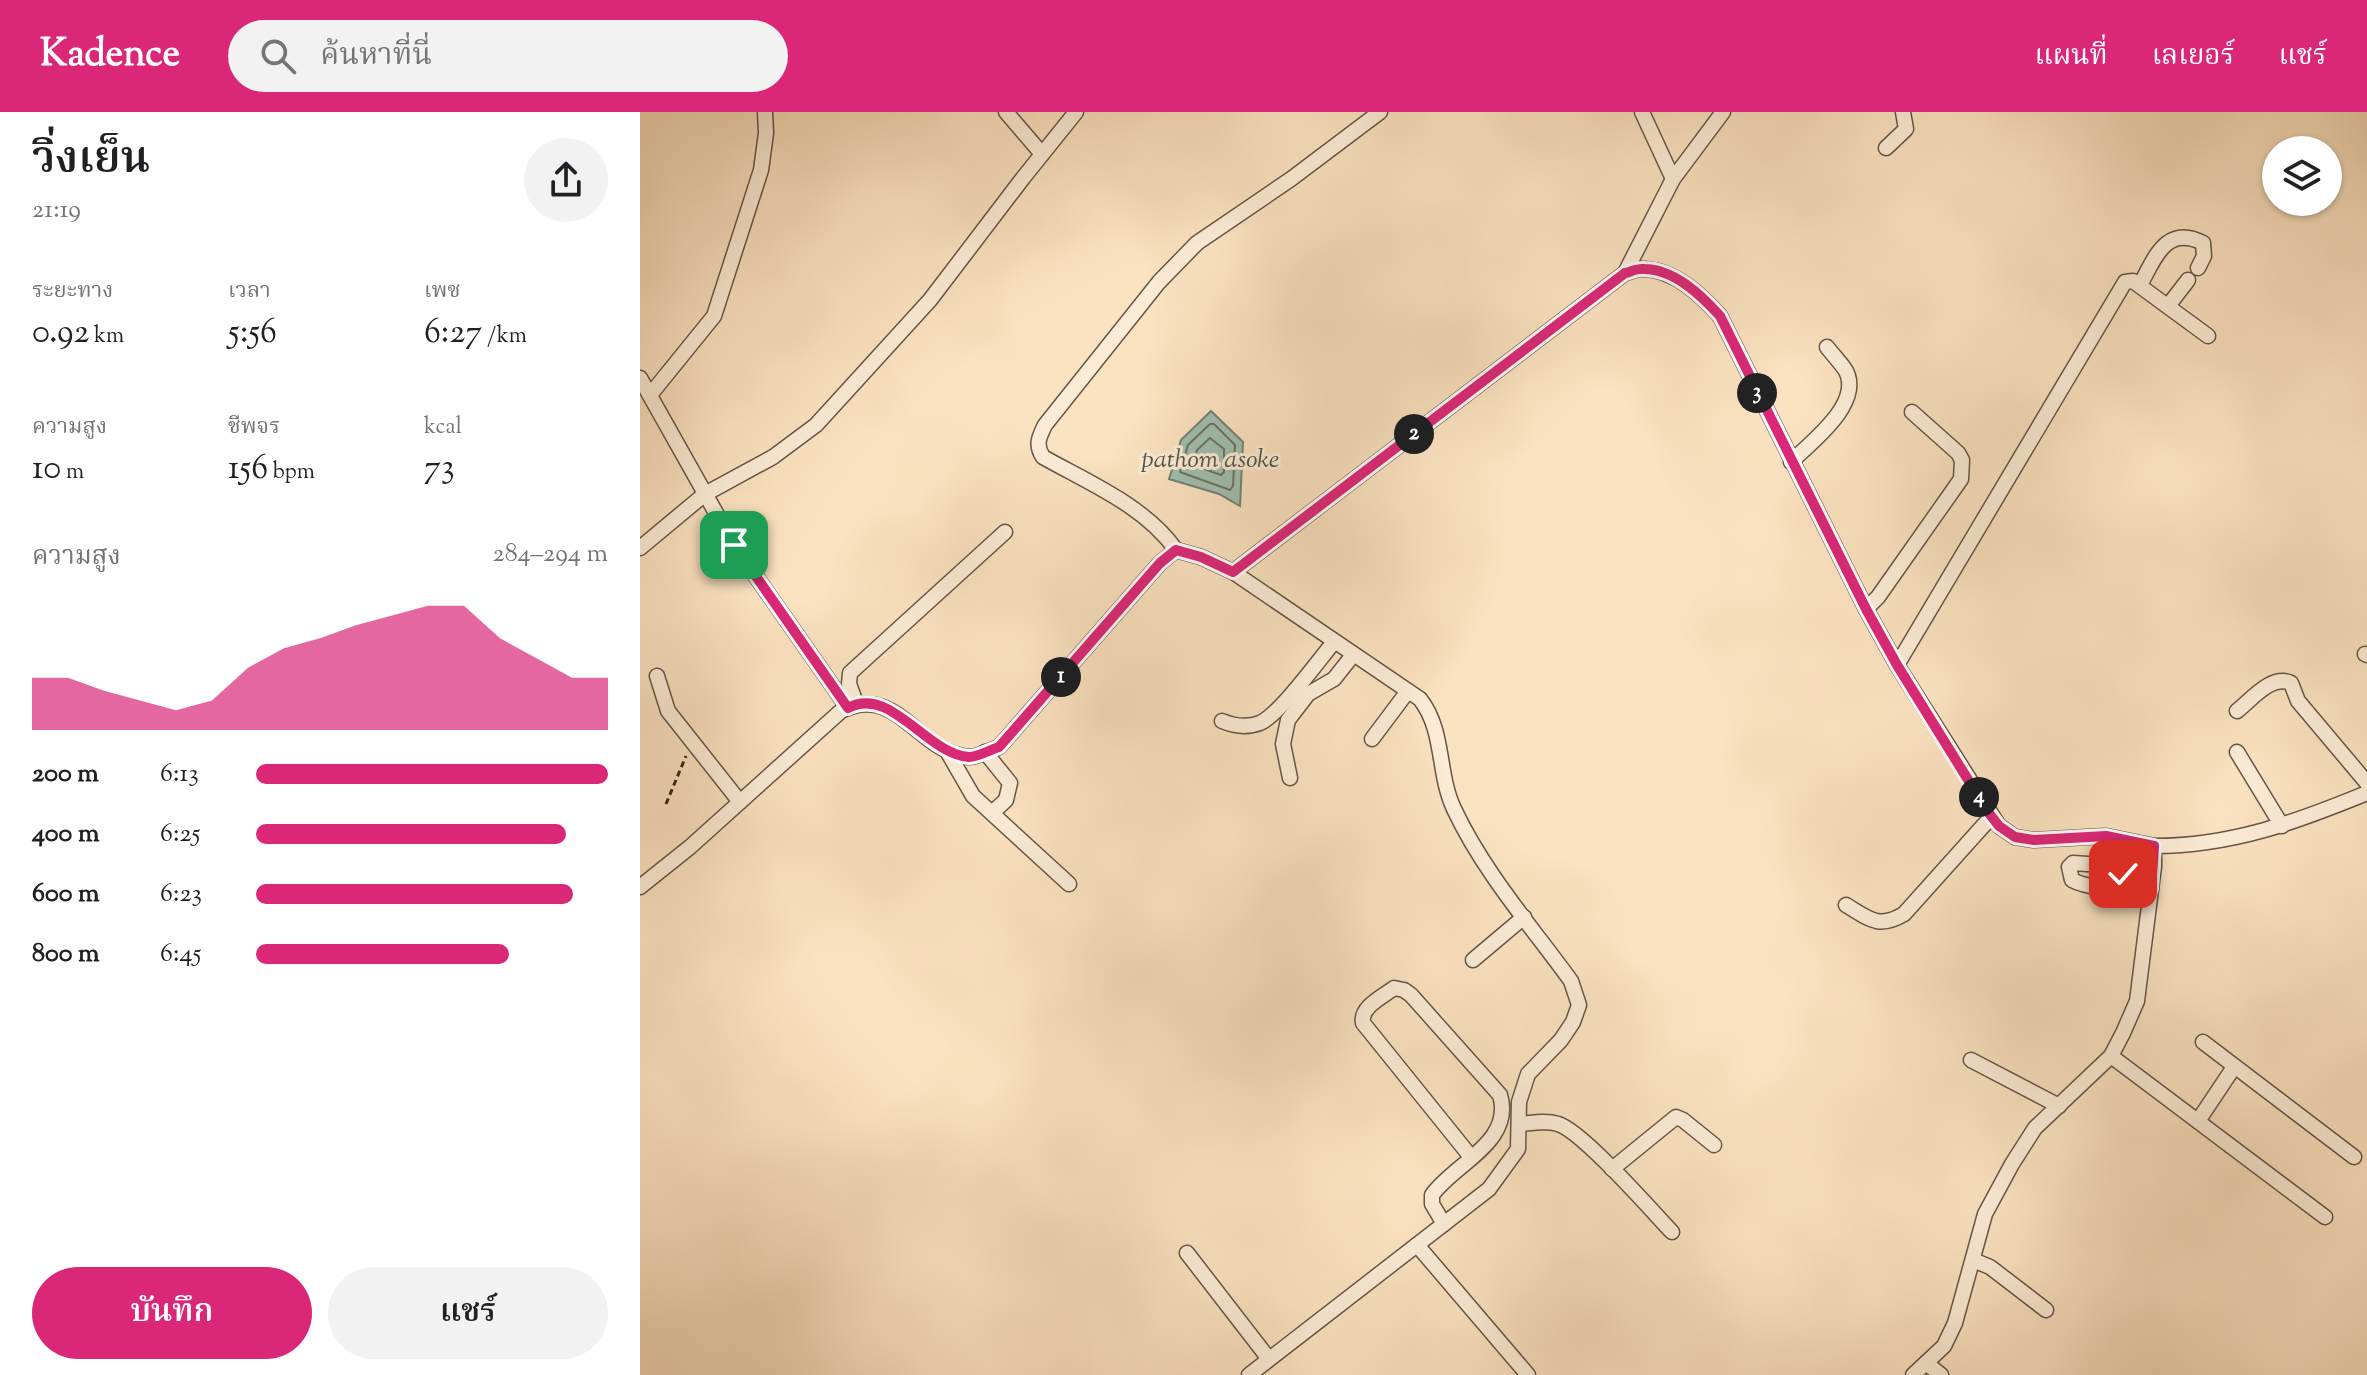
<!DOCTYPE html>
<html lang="th">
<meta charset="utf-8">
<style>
:root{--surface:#fff;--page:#f2f2f2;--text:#202124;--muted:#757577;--accent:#db2777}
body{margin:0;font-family:"Sorts Mill Goudy","Noto Serif Thai",serif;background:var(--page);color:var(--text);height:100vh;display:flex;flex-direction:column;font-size:30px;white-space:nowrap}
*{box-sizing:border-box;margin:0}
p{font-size:26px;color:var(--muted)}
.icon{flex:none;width:44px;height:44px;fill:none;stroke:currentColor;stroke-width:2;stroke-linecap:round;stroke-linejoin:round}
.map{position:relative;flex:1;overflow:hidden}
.panel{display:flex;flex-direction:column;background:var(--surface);width:640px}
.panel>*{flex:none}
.controls{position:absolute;left:1622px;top:24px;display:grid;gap:16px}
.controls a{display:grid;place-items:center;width:80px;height:80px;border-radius:50%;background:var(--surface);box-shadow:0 2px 6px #0004;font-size:40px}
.pin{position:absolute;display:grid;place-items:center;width:68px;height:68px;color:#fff;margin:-34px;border-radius:16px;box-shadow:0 4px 12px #0006}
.km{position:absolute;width:40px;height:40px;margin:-20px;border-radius:50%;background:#222;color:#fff;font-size:22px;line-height:40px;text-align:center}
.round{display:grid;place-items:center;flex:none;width:84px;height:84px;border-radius:42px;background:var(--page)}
.headline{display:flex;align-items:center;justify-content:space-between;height:136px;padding:0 32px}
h1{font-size:44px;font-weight:600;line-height:60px}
.stats{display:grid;grid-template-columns:repeat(3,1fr);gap:12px;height:136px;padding:8px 32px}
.stats div{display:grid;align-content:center}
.stats b{font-size:34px;font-weight:600}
.stats small{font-size:22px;font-weight:400}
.stats p{font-size:22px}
.chart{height:224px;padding:16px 32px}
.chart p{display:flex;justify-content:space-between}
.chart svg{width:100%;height:144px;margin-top:8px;fill:var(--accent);opacity:.7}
.cta{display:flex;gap:16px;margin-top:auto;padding:16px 32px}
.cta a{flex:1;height:92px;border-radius:48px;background:var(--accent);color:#fff;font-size:32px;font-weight:600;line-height:92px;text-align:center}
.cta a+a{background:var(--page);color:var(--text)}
ul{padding:0 32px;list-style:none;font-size:26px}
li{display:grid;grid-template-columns:128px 96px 1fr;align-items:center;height:60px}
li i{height:20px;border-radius:10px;background:var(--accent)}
header{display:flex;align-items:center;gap:48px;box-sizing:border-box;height:112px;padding:0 40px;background:var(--accent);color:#fff}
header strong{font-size:38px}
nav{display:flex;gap:44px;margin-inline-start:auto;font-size:28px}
.search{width:560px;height:72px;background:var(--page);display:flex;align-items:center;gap:20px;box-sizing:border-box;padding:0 28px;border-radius:44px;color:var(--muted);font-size:30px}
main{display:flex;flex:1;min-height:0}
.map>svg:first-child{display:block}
</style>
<header>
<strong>Kadence</strong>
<div class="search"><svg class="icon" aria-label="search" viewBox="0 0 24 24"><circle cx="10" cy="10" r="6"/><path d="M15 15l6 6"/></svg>ค้นหาที่นี่</div>
<nav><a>แผนที่</a><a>เลเยอร์</a><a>แชร์</a></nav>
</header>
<main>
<section class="panel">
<div class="headline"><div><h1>วิ่งเย็น</h1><p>21:19</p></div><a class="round"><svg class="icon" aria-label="share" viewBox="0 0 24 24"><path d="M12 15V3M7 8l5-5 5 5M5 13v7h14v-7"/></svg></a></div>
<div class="stats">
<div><p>ระยะทาง</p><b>0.92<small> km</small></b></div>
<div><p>เวลา</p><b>5:56</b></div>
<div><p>เพซ</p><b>6:27<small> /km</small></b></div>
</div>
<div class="stats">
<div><p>ความสูง</p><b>10<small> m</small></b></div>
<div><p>ชีพจร</p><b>156<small> bpm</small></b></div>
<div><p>kcal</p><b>73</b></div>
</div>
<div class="chart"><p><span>ความสูง</span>284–294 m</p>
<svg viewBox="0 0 160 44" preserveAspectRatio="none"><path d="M0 44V28L10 28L20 32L30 35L40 38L50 35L60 25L70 19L80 16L90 12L100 9L110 6L120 6L130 16L140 22L150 28L160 28V44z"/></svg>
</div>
<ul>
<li><b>200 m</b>6:13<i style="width:100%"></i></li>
<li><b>400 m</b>6:25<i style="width:88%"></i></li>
<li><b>600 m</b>6:23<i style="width:90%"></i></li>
<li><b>800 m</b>6:45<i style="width:72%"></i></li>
</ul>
<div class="cta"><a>บันทึก</a><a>แชร์</a></div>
</section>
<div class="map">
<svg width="1727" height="1263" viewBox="0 0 1727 1263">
<rect width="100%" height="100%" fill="#fbe2c0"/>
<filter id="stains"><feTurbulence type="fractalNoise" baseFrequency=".0025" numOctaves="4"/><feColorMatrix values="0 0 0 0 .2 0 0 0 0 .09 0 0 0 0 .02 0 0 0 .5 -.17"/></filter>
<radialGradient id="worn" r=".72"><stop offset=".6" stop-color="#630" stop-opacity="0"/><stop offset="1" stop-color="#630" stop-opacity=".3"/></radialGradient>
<polygon fill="#9fbeaf" stroke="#748175" stroke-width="2" points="571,299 603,330 600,394 579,382 529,367 541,328"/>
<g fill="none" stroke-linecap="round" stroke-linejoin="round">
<g stroke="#6a7267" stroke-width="2">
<polygon points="570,312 574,312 595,333 593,374 590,378 540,360 548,333"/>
<polygon points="570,326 584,337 584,360 581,363 553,353 557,338"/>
</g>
<g stroke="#665547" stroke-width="17">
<g id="minor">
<polyline points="366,0 402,42"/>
<polyline points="1002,0 1033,67"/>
<polyline points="1246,36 1266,17 1263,0"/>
<polyline points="985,161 1033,67 1083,0"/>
<path d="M1500,173C1515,146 1526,112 1563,131L1564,144L1558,156"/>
<polyline points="1528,194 1548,168"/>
<polyline points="0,266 94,433 208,596"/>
<polyline points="10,283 74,204 121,58 126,21 125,0"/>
<path d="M1151,350C1170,331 1223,292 1206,259C1201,251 1193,243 1187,235"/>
<polyline points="0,436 65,382 133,345 176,313 290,188 383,66 436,0"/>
<path d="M536,438C505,394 449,371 403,345C395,333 399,325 405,313L519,170L557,131L651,67L740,0"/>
<path d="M593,460L985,161C990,160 998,156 1004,157C1035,158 1061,183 1080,204L1226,497L1257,553L1359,714L1375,725L1394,728L1466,724L1514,734"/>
<polyline points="1226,497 1238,485 1321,367 1322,348 1318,341 1272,300"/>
<polyline points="1725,542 1727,543"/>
<polyline points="1257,553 1485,170 1493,169 1568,224"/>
<polyline points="17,564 28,599 100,690"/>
<polyline points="216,591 209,572 210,561 365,420"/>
<path d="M1597,599C1612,587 1632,562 1651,571L1658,589L1727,671"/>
<path d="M582,609C594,614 607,616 620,611C640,602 678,549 694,530"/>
<polyline points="732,627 768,579"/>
<polyline points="307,639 333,684 429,772"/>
<polyline points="345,640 370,671 366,688 352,701"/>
<polyline points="1597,640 1642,714"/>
<polyline points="650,666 643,632 648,608 668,582 694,567 713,543"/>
<path d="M0,775L50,735L201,599C257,570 278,641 329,645C338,645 350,638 359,635L520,451L536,438L561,445L593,460L780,587C805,619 797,661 814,697C843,759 891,814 931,869L939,893L933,910L921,928L888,962L879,990L878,1037L849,1077L609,1263"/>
<path d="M1481,775L1483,762L1476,754L1433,751L1429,755L1432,768C1453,779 1487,776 1511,777"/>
<path d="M1206,793C1229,807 1239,817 1264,802L1352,704"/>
<polyline points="833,848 884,805"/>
<polyline points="1563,930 1714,1045"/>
<polyline points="1471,944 1685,1105"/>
<polyline points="1331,948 1419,994"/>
<polyline points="1558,1009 1594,955"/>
<path d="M880,1012C892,1011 906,1008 918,1012C942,1019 1011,1098 1032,1120"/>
<polyline points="972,1057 1036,1005 1043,1008 1074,1033"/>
<path d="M804,1112L792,1092V1083C815,1051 874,1030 860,983L771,883L764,878L754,876C742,885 720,895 723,911L831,1045"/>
<polyline points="777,1133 888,1263"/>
<polyline points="547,1141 629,1247"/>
<polyline points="1333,1148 1350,1155 1406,1198"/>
<polyline points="1286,1251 1301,1263"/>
<path d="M1273,1263L1304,1234L1315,1211L1345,1102L1372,1052L1395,1016L1471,944L1483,921L1497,889L1514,754V734C1592,734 1656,710 1727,681"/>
</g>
</g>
<polyline stroke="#34261f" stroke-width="3" stroke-dasharray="6 4" stroke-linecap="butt" points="26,692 46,644"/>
<use href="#minor" stroke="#fcecd6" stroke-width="14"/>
</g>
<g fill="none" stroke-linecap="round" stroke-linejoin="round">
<g stroke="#fff" stroke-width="16">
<path id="route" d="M94,433L208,596C251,573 286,642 329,645C338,645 350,638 359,635L520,451L536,438L561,445L593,460L985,161C990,160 998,156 1004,157C1034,157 1061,183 1080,204L1226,497L1257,553L1348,700L1359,714L1375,725L1394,728L1466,724L1514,734L1511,777L1481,775L1483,762"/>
</g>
<use href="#route" stroke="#db2777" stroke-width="10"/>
</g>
<g text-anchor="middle" stroke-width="6" stroke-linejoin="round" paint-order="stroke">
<g font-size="26" font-style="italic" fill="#54544a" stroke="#fcecd6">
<text x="570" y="355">pathom asoke</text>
</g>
</g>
<rect width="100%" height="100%" filter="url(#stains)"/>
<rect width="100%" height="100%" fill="url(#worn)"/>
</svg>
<div class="controls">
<a><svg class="icon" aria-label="layers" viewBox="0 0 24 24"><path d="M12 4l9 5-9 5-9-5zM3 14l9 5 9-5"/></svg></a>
</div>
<div class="pin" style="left:94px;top:433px;background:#1e9e55"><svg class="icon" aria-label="arrive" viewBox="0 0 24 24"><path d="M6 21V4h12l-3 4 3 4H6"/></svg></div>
<div class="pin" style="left:1483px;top:762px;background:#d93025"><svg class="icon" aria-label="check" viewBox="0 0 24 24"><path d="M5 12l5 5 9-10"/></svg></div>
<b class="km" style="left:421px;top:565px">1</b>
<b class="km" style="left:774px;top:322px">2</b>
<b class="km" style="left:1117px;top:281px">3</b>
<b class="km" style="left:1339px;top:685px">4</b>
</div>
</main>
